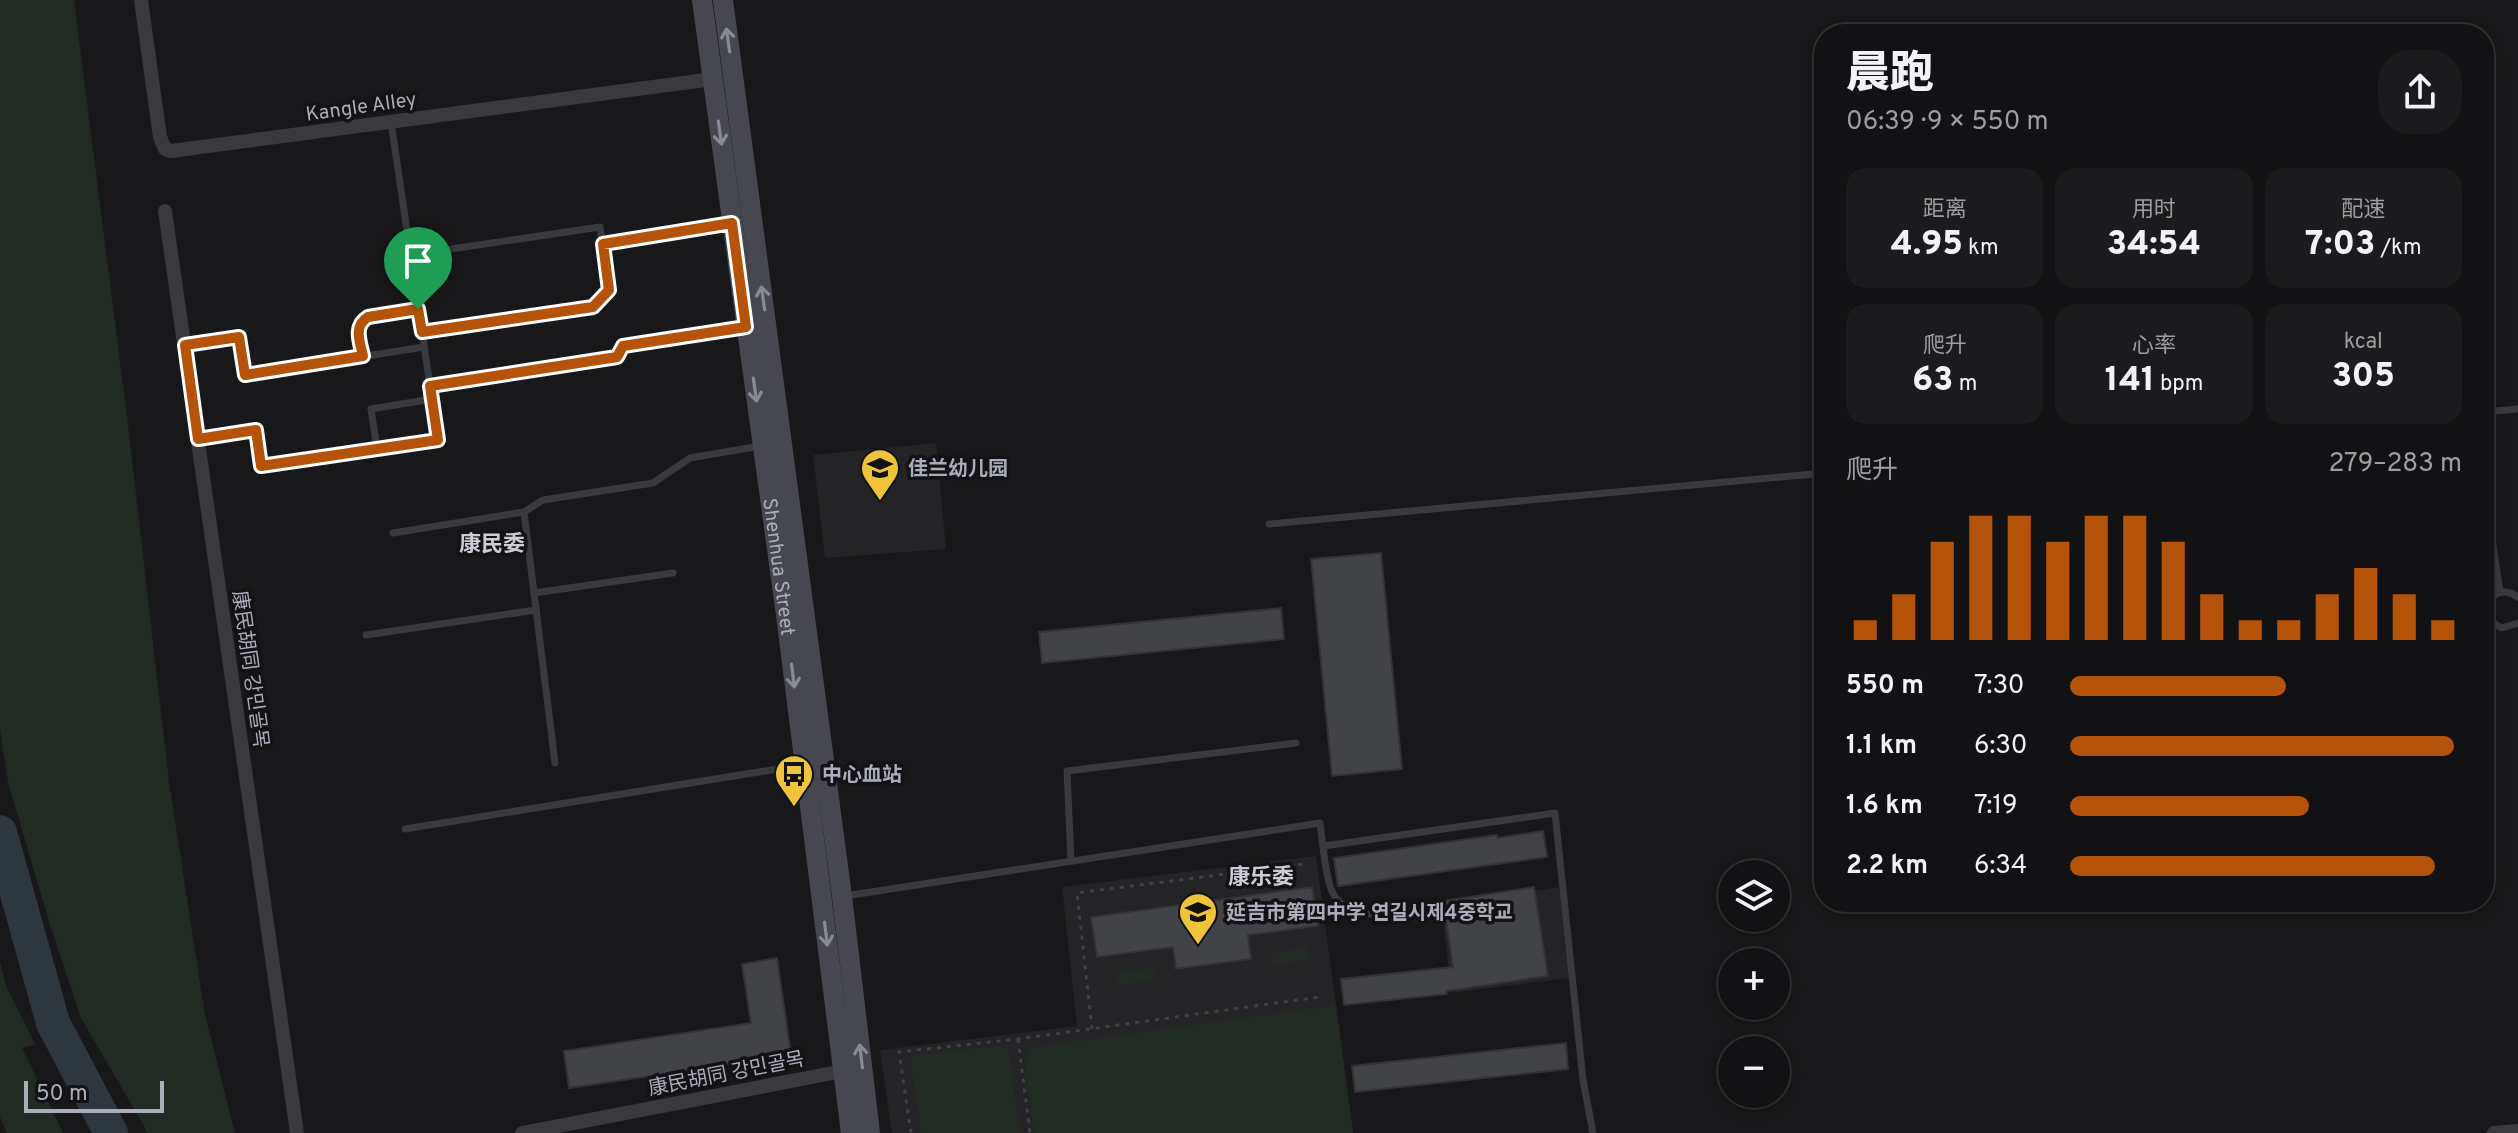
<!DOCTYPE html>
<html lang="zh">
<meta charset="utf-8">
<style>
:root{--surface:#121214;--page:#1b1b1d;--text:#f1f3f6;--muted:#9c9ea0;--line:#313234;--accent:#b45309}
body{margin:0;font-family:Overpass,"Noto Sans SC","Noto Sans KR",sans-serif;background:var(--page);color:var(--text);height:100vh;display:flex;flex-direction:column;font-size:30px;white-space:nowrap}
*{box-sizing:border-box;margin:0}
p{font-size:26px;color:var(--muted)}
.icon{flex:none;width:44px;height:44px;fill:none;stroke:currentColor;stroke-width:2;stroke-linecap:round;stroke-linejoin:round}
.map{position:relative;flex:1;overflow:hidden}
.drawer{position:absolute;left:1814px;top:24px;width:680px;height:888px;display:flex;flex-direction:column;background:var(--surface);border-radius:32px;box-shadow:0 4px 12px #0003,0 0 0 2px var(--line)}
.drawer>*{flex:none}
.buttons{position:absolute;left:1718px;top:860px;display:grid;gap:16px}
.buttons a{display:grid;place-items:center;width:72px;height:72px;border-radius:50%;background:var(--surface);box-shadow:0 4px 12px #0003,0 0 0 2px var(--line);font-size:40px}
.scale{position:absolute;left:24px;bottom:20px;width:140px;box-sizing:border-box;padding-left:8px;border:4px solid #abaeba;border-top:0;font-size:22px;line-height:28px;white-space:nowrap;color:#abaeba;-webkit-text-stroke:6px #131315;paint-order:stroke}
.pin{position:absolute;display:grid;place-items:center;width:68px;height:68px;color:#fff;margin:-82px -34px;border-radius:50% 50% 50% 0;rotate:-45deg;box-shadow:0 0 8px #0007}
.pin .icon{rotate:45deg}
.round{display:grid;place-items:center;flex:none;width:84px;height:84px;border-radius:32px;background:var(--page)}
.headline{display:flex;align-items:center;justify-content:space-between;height:136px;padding:0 32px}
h1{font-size:44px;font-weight:800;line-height:60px}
.stats{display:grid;grid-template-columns:repeat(3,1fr);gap:12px;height:136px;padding:8px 32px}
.stats div{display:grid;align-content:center;border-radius:20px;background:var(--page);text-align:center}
.stats b{font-size:34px;font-weight:800}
.stats small{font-size:22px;font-weight:400}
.stats p{font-size:22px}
.chart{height:224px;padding:16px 32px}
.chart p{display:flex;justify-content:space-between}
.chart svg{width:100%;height:144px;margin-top:8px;stroke:var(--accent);stroke-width:6}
ul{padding:0 32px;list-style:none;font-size:26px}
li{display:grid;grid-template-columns:128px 96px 1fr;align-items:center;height:60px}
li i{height:20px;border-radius:10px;background:var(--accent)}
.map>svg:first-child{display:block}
</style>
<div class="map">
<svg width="2518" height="1133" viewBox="0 0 2518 1133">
<rect width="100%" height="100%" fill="#18181a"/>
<g fill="#242427">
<polygon points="936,443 946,549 825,558 813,455"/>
<polygon points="1316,856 1353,1133 892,1133 880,1050 1077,1026 1062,887"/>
<polygon points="1559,887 1569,978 1452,993 1441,905"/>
</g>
<g fill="#222a24">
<polygon points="0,0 74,0 128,425 169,782 205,1015 235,1133 148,1133 81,1018 48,918 8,782 0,728"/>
<polygon points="1308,947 1310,959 1273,965 1271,953"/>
<polygon points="0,962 6,986 35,1044 22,1048 63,1133 7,1133 0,1117"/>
<polygon points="1153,968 1155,980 1118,986 1116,973"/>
<path d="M1336,1005L1353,1133H1035C1031,1112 1017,1062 1033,1047Z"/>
<polygon points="1008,1044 1020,1133 921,1133 910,1056"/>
</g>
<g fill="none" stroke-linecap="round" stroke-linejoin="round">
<polyline stroke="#2e363e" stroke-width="34" points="0,832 53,1023 111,1133"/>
</g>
<g fill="#424347" stroke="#333236" stroke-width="2">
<polygon points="1381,553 1402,769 1332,776 1311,559"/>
<polygon points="1281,608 1284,639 1042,663 1039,632"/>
<polygon points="1543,831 1547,857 1338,886 1334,858 1497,835 1497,838"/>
<polygon points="1312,887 1318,926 1248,935 1251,959 1176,969 1173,947 1097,957 1091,917"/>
<polygon points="1534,887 1548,976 1446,991 1447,994 1344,1005 1341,979 1453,967 1443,901"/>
<polygon points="777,958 791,1055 569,1088 564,1051 751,1023 742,964"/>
<polygon points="1566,1043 1568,1069 1355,1092 1352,1066"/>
</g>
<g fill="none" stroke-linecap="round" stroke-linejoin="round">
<g stroke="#3f4146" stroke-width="3" stroke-dasharray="4 6" stroke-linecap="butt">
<polyline points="1092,1029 1077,893 1304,864"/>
<polyline points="1018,1039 1030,1133"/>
<polyline points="911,1133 899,1052 1018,1039 1319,997"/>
</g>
<g stroke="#393a3f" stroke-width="7">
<polyline points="603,244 731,223"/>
<polyline points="411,255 600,227 609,290 593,307 422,332"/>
<polyline points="185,345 239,337 245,375 424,347"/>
<path d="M363,356C360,342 353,326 368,317L418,309"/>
<polyline points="430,386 617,357 623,346 745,327"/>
<polyline points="2484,412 2518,409"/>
<polyline points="198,439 256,430 261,466 438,440 391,122"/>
<polyline points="377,449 371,409 432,399"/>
<polyline points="2484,487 2500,592"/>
<polyline points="524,512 555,763"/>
<polyline points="1269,524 1824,473"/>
<polyline points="393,533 524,512 543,500 653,483 690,458 760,446"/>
<polyline points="534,593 673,573"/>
<path d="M2518,597C2492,579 2473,616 2502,628L2518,623"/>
<polyline points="366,635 536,610"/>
<polyline points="405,829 802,765"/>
<polyline points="1324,846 1555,813 1583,1080 1593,1133"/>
<polyline points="1071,861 1067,771 1296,743"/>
<path d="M845,896L1320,823C1323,843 1324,867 1330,886C1344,930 1403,910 1437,906"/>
</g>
<g stroke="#393a3f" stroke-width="14">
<polyline points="141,0 160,137 165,149 171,151 713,79"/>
<polyline points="165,211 297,1133"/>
<polyline points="522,1133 843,1071"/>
<polyline points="2494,1133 2518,1131"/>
</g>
<g stroke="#47484f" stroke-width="20">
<path id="s1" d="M702,0L786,615L851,1133"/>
<polyline points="723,0 842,896 870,1133"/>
</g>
</g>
<defs><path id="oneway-shaft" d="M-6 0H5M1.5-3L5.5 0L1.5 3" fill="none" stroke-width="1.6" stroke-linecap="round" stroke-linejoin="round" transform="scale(2)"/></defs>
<g stroke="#888a95">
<use href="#oneway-shaft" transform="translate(728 40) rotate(-98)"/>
<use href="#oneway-shaft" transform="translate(720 133) rotate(82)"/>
<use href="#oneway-shaft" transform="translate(763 298) rotate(-98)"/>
<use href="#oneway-shaft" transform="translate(755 390) rotate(82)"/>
<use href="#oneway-shaft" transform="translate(793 676) rotate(83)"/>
<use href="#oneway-shaft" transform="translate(826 934) rotate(83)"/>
<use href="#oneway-shaft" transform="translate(861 1056) rotate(-97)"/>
</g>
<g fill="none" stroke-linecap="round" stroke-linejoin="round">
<g stroke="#fff" stroke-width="16">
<path id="route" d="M732,223L746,327L623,346L617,357L430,386L438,440L261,466L256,430L198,439L185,345L239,337L245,375L363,356C360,342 353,326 368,317L418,309L422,332L593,307L609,290L603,244Z"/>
</g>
<use href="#route" stroke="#b45309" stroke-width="10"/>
</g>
<defs>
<g id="school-pin" transform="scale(2)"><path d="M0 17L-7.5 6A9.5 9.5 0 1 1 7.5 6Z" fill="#f0c43a" stroke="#131315"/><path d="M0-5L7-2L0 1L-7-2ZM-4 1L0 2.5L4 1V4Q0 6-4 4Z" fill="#111"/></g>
<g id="bus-pin" transform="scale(2)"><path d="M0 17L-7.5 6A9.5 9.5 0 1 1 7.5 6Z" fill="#f0c43a" stroke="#131315"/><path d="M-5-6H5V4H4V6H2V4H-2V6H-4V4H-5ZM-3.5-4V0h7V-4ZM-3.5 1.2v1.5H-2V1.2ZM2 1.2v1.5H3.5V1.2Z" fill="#111"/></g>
</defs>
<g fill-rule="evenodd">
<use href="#school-pin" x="880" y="468"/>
<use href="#bus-pin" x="794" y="774"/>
<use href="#school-pin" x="1198" y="912"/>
</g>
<g text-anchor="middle" stroke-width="7" stroke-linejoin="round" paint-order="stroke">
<g font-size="20" fill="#abaeba" stroke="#131315">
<text transform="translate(361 106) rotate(-8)" y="7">Kangle Alley</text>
<text dy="7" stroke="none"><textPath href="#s1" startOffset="572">Shenhua Street</textPath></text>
<text transform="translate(251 669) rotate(82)" y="7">康民胡同 강민골목</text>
<text transform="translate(726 1073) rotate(-11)" y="7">康民胡同 강민골목</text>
</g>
<g font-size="20" font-weight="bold" fill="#abaeba" stroke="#131315" text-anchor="start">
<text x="908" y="475">佳兰幼儿园</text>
<text x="822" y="781">中心血站</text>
<text x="1226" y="919">延吉市第四中学 연길시제4중학교</text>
</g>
<g font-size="22" font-weight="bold" fill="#cccdd6" stroke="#131315">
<text x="492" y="551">康民委</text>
<text x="1261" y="884">康乐委</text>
</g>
</g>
</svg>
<div class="buttons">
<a><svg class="icon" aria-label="layers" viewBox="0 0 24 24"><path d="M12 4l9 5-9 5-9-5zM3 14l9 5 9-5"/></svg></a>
<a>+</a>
<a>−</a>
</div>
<div class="scale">50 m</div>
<div class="pin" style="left:418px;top:309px;background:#1e9e55"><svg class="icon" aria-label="arrive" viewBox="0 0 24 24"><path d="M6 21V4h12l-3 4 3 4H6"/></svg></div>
<section class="drawer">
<div class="headline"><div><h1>晨跑</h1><p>06:39 · 9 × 550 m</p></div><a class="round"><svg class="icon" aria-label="share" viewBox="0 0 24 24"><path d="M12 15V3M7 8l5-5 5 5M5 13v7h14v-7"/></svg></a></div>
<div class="stats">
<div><p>距离</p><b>4.95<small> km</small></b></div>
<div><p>用时</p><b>34:54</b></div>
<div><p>配速</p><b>7:03<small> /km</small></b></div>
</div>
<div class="stats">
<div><p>爬升</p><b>63<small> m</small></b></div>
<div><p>心率</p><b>141<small> bpm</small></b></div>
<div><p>kcal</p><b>305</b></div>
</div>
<div class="chart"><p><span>爬升</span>279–283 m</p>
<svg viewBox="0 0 160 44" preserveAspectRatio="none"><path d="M5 44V38M15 44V30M25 44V14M35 44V6M45 44V6M55 44V14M65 44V6M75 44V6M85 44V14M95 44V30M105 44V38M115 44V38M125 44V30M135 44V22M145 44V30M155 44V38"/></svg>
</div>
<ul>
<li><b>550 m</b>7:30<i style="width:55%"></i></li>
<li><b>1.1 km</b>6:30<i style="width:98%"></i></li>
<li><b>1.6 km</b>7:19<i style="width:61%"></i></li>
<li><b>2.2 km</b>6:34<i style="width:93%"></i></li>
</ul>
</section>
</div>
